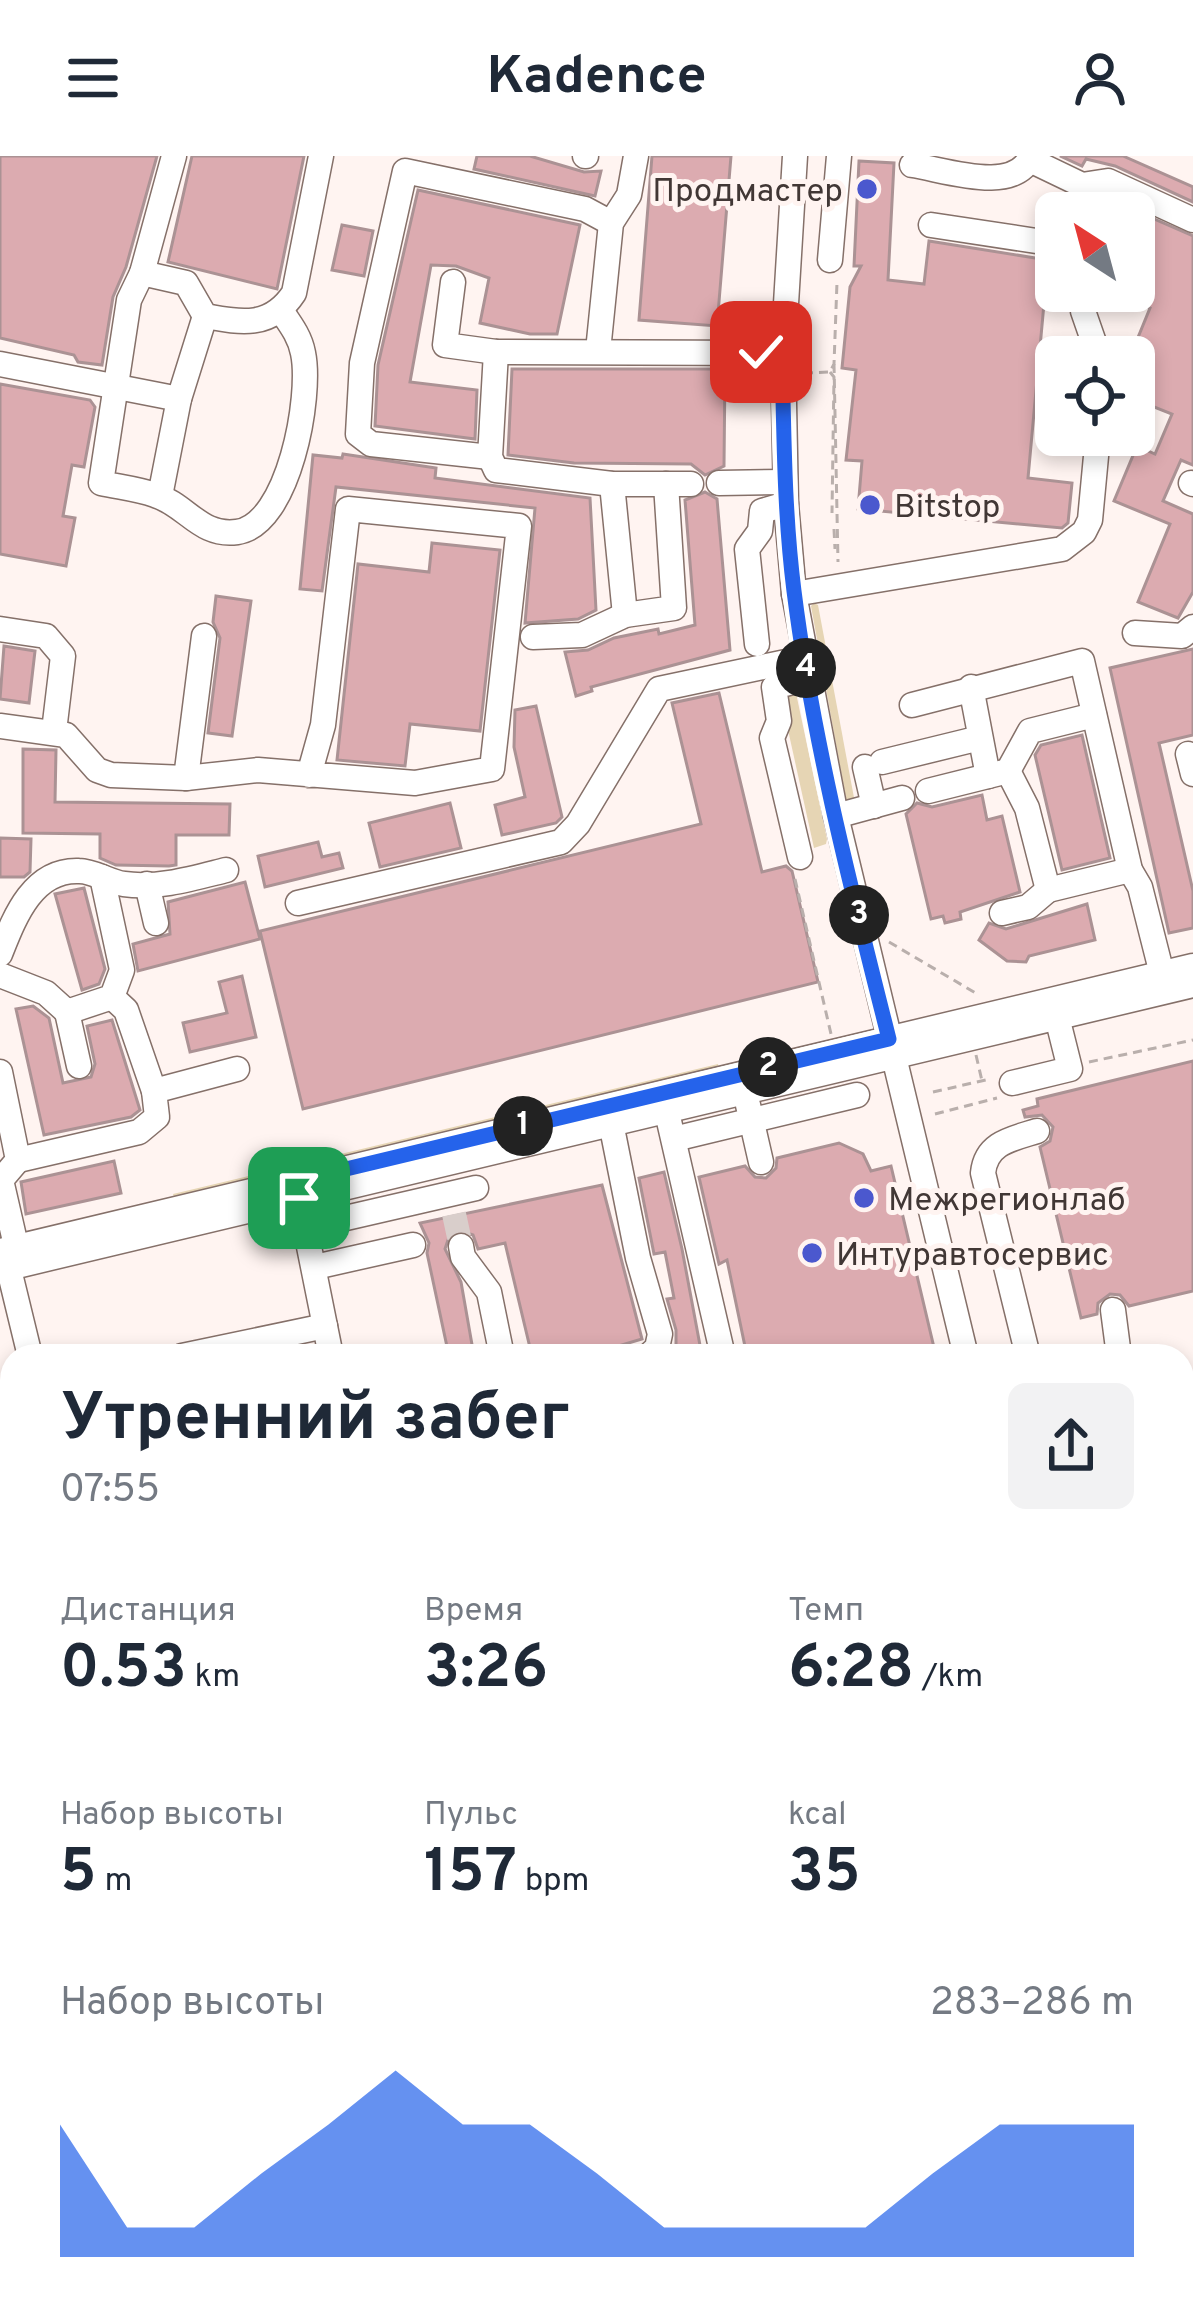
<!DOCTYPE html>
<html lang="ru">
<meta charset="utf-8">
<style>
:root{--surface:#fff;--page:#f2f2f3;--text:#1f2937;--muted:#747a83;--accent:#2563eb}
body{margin:0;font-family:Overpass,sans-serif;background:var(--page);color:var(--text);height:100vh;display:flex;flex-direction:column;font-size:45px;white-space:nowrap}
*{box-sizing:border-box;margin:0}
p{font-size:39px;color:var(--muted)}
.icon{flex:none;width:66px;height:66px;fill:none;stroke:currentColor;stroke-width:2;stroke-linecap:round;stroke-linejoin:round}
.map{position:relative;flex:1;overflow:hidden}
.details{position:absolute;left:0px;top:1188px;width:1194px;height:975px;display:flex;flex-direction:column;background:var(--surface);border-radius:36px 36px 0 0;box-shadow:0 6px 18px #0003}
.details>*{flex:none}
.needle{width:78px;rotate:324deg}
.fabs{position:absolute;left:1035px;top:36px;display:grid;gap:24px}
.fabs a{display:grid;place-items:center;width:120px;height:120px;border-radius:18px;background:var(--surface);box-shadow:0 6px 18px #0003;font-size:60px}
.pin{position:absolute;display:grid;place-items:center;width:102px;height:102px;color:#fff;margin:-51px;border-radius:24px;box-shadow:0 6px 18px #0006}
.km{position:absolute;width:60px;height:60px;margin:-30px;border-radius:50%;background:#222;color:#fff;font-size:33px;line-height:60px;text-align:center}
.round{display:grid;place-items:center;flex:none;width:126px;height:126px;border-radius:18px;background:var(--page)}
.head{display:flex;align-items:center;justify-content:space-between;height:204px;padding:0 60px}
h1{font-size:66px;font-weight:700;line-height:90px}
.figures{display:grid;grid-template-columns:repeat(3,1fr);gap:18px;height:204px;padding:12px 60px}
.figures div{display:grid;align-content:center}
.figures b{font-size:60px;font-weight:700}
.figures small{font-size:33px;font-weight:400}
.figures p{font-size:33px}
.chart{height:336px;padding:24px 60px}
.chart p{display:flex;justify-content:space-between}
.chart svg{width:100%;height:216px;margin-top:12px;fill:var(--accent);opacity:.7}
header{display:flex;justify-content:space-between;align-items:center;height:156px;padding:0 60px;background:var(--surface);font-size:54px;font-weight:700}
.map>svg:first-child{display:block}
</style>
<header><svg class="icon" aria-label="menu" viewBox="0 0 24 24"><path d="M4 6h16M4 12h16M4 18h16"/></svg>Kadence<svg class="icon" aria-label="person" viewBox="0 0 24 24"><circle cx="12" cy="8" r="4"/><path d="M4 21q1-7 8-7t8 7"/></svg></header>
<div class="map">
<svg width="1193" height="2162" viewBox="0 0 1193 2162">
<rect width="100%" height="100%" fill="#fff4f1"/>
<g fill="#e6d5b4">
<polygon points="814,447 818,449 855,647 846,643 811,450"/>
<polygon points="785,536 796,537 827,683 826,688 814,692 781,542"/>
<polygon points="718,908 719,913 175,1044 173,1038"/>
</g>
<g fill="#dcabb0" stroke="#ab9294" stroke-width="3">
<polygon points="0,0 157,0 126,111 113,141 102,209 78,206 74,199 0,182"/>
<polygon points="192,0 304,0 277,133 168,106"/>
<polygon points="477,0 530,0 584,16 601,15 595,40 474,13"/>
<polygon points="652,0 731,0 717,170 639,164"/>
<polygon points="1060,0 1123,0 1193,31 1193,46 1115,10 1086,3 1082,10"/>
<polygon points="859,5 894,7 888,124 924,128 929,85 1048,104 1028,322 1072,327 1068,367 1062,372 858,353 862,305 846,304 856,214 842,212 850,131 861,110 854,110"/>
<polygon points="418,34 580,69 557,178 530,178 480,167 489,122 456,110 431,109 410,226 477,234 475,283 375,270 378,209"/>
<polygon points="1106,42 1193,80 1193,309 1181,304 1163,345 1193,358 1193,436 1178,462 1138,446 1170,368 1114,345 1137,290 1155,298 1172,258 1134,243 1134,201 1130,201 1150,152 1134,145 1134,57 1090,57 1095,44"/>
<polygon points="342,69 373,75 364,120 332,114"/>
<polygon points="512,213 725,213 724,310 705,319 691,308 574,307 508,299"/>
<polygon points="0,228 90,244 95,251 84,311 72,309 63,360 75,362 66,410 0,398"/>
<polygon points="343,298 436,312 435,322 590,342 596,454 578,463 525,467 535,352 336,331 322,435 300,433 313,299 342,302"/>
<polygon points="705,336 717,343 730,494 591,531 592,535 576,540 565,496 588,494 614,482 658,473 659,478 695,469 685,344"/>
<polygon points="432,387 500,394 480,575 410,568 405,610 337,604 358,408 429,416"/>
<polygon points="216,440 251,445 232,580 208,577 220,482 213,466"/>
<polygon points="4,490 35,495 29,547 0,543"/>
<polygon points="1193,493 1193,579 1159,587 1193,735 1193,772 1169,777 1110,512"/>
<polygon points="719,537 762,716 786,710 792,715 818,826 303,953 260,775 701,668 672,547"/>
<polygon points="536,550 562,661 556,667 502,679 495,649 525,641 514,591 515,554"/>
<polygon points="1082,579 1110,702 1062,714 1035,599 1041,589"/>
<polygon points="23,593 56,594 55,646 230,648 229,679 176,679 176,709 169,710 116,709 100,702 100,678 23,677"/>
<polygon points="982,639 987,664 1002,660 1020,736 960,756 961,763 945,767 943,760 931,763 906,658 917,647 932,651"/>
<polygon points="450,647 461,692 380,711 369,667"/>
<polygon points="0,682 31,683 30,716 24,721 0,721"/>
<polygon points="318,686 322,701 339,697 343,712 265,731 258,700"/>
<polygon points="245,726 260,783 138,815 133,788 170,778 168,746"/>
<polygon points="84,732 105,813 99,828 82,834 55,738"/>
<polygon points="1087,748 1095,784 1029,800 1026,806 1007,805 979,784 989,767 1006,773"/>
<polygon points="242,820 256,881 190,896 183,867 227,857 219,826"/>
<polygon points="33,850 49,862 63,927 91,921 95,908 87,870 112,864 140,954 131,961 44,979 16,853"/>
<polygon points="1193,905 1193,1135 1129,1150 1120,1139 1110,1138 1098,1147 1097,1158 1081,1162 1040,991 1050,985 1053,971 1042,959 1025,961 1023,954 1038,950 1037,943"/>
<polygon points="839,987 863,998 871,1015 891,1010 936,1200 747,1200 727,1104 719,1108 699,1021 745,1010 755,1021 766,1022 776,1012 777,1002"/>
<polygon points="114,1005 121,1037 26,1058 21,1026"/>
<polygon points="664,1016 682,1093 702,1200 676,1200 676,1174 667,1143 674,1142 665,1096 654,1098 639,1022"/>
<polygon points="602,1029 642,1183 585,1200 532,1200 505,1087 478,1093 473,1079 459,1074 450,1078 445,1093 461,1126 474,1200 449,1200 427,1097 429,1087 420,1067"/>
</g>
<g fill="none" stroke-linecap="round" stroke-linejoin="round">
<polyline stroke="#d9cecb" stroke-width="24" stroke-dasharray="24 12" stroke-linecap="butt" points="454,1058 461,1090"/>
<g stroke="#857069" stroke-width="27">
<g id="minor">
<path d="M174,0L142,117L129,144L101,327C119,331 138,333 155,339C187,349 200,381 237,376C289,369 312,240 303,197C300,181 291,169 282,156"/>
<polyline points="585,0 586,0"/>
<polyline points="795,0 783,197 786,348 794,438 836,660 966,1200"/>
<polyline points="1030,4 1082,29 1108,25 1193,64"/>
<path d="M912,9C946,14 1015,39 1031,0"/>
<polyline points="931,69 1056,88"/>
<polyline points="830,104 839,0"/>
<path d="M142,117L186,127L205,160C243,167 271,172 294,137L321,0"/>
<polyline points="453,126 445,189 496,196 783,197"/>
<polyline points="1082,135 1083,155 1099,201"/>
<polyline points="598,195 611,67 629,39 636,0"/>
<polyline points="496,196 490,301 496,314 612,328 691,328"/>
<polyline points="0,208 179,243"/>
<polyline points="490,301 371,288 358,278 362,207 405,15 585,53 611,67"/>
<polyline points="719,327 785,326"/>
<polyline points="1191,327 1193,328"/>
<polyline points="612,328 625,459"/>
<polyline points="160,340 179,243 205,160"/>
<polyline points="794,438 1062,393 1084,376 1090,364 1098,279"/>
<polyline points="0,473 46,480 63,500 54,575"/>
<polyline points="1135,477 1182,480 1193,471"/>
<polyline points="533,481 582,479 625,459 674,452 666,328"/>
<polyline points="757,488 747,393 760,375 762,355 786,348"/>
<polyline points="971,531 988,620"/>
<polyline points="912,549 1082,505 1130,714 1140,731 1162,818"/>
<polyline points="0,570 66,579 97,614 111,619 186,622 258,614 415,627 492,613 519,370 348,353 323,569 309,619"/>
<polyline points="1188,598 1193,618"/>
<polyline points="882,606 980,582"/>
<polyline points="865,611 874,650"/>
<polyline points="1008,615 1027,652 1048,734 1130,714"/>
<polyline points="186,622 204,480"/>
<polyline points="928,635 1008,615 1030,575 1094,559"/>
<polyline points="836,660 902,642"/>
<polyline points="800,701 772,582 779,565 774,531 808,522"/>
<polyline points="147,728 156,767"/>
<polyline points="298,747 561,686 578,668 659,533 805,502"/>
<polyline points="1002,757 1028,751 1048,734"/>
<path d="M0,798C14,763 32,713 79,715C94,715 109,726 124,728C158,733 194,722 226,714"/>
<polyline points="0,819 46,837 67,856 112,841 122,814 102,721"/>
<polyline points="112,841 126,854 154,935"/>
<polyline points="67,856 79,910"/>
<polyline points="0,916 18,1004 1,1024 20,1107"/>
<polyline points="1012,927 1070,913 1057,861"/>
<polyline points="663,939 723,1200"/>
<polyline points="748,949 761,1006"/>
<polyline points="611,967 638,1102 660,1178 657,1192 648,1200"/>
<polyline points="674,983 857,939"/>
<polyline points="18,1004 139,976 157,961 154,935 237,913"/>
<polyline points="296,1026 331,1200"/>
<polyline points="324,1067 476,1032"/>
<polyline points="461,1090 463,1101 489,1136 502,1200"/>
<polyline points="0,1095 1193,810"/>
<polyline points="5,1097 30,1200"/>
<polyline points="315,1111 413,1089"/>
<polyline points="0,1114 1193,829"/>
<polyline points="1113,1154 1119,1200"/>
<polyline points="182,1200 325,1170"/>
<path d="M1028,1200L983,1017C986,987 1011,983 1037,975"/>
<polyline points="1182,1504 1193,1396"/>
<polyline points="0,1583 12,1604"/>
<polyline points="1182,1652 1193,1653"/>
<polyline points="1182,1918 1193,1922"/>
<polyline points="991,2162 995,2151"/>
</g>
</g>
<g stroke="#b9afac" stroke-width="3" stroke-dasharray="9 6" stroke-linecap="butt">
<polyline points="834,208 838,406"/>
<polyline points="830,216 834,221 832,357"/>
<polyline points="804,217 830,216 834,208 837,126"/>
<polyline points="834,373 835,393"/>
<polyline points="795,723 831,878"/>
<polyline points="889,786 979,839"/>
<polyline points="976,899 982,925"/>
<polyline points="1089,906 1193,884"/>
<polyline points="933,936 990,923"/>
<polyline points="935,958 997,942"/>
<polyline points="0,1863 12,1854"/>
</g>
<use href="#minor" stroke="#fff" stroke-width="24"/>
<g stroke="#786e6b" stroke-width="9">
<g id="rail">
<polyline points="0,1717 12,1731"/>
<polyline points="0,1763 12,1776"/>
<polyline points="0,1935 12,1944"/>
<polyline points="0,2083 12,2087"/>
<polyline points="33,2151 43,2162"/>
<polyline points="159,2151 192,2162"/>
<polyline points="198,2151 230,2162"/>
<polyline points="240,2151 272,2162"/>
<polyline points="546,2151 566,2162"/>
<polyline points="717,2151 747,2162"/>
<polyline points="758,2151 787,2162"/>
<polyline points="821,2151 837,2162"/>
</g>
</g>
<use href="#rail" stroke="#fff4f1" stroke-width="4.5" stroke-dasharray="14" stroke-linecap="butt"/>
</g>
<g fill="none" stroke-linecap="round" stroke-linejoin="round">
<g stroke="#fff" stroke-width="24">
<path id="route" d="M299,1042L296,1025L889,883C852,736 813,586 794,435C784,356 784,277 782,197L761,196"/>
</g>
<use href="#route" stroke="#2563eb" stroke-width="15"/>
</g>
<g fill="#4b58ce" stroke="#fff4f1" stroke-width="4.5">
<circle cx="867" cy="33" r="12"/>
<circle cx="870" cy="349" r="12"/>
<circle cx="864" cy="1042" r="12"/>
<circle cx="812" cy="1097" r="12"/>
</g>
<g text-anchor="middle" stroke-width="10" stroke-linejoin="round" paint-order="stroke">
<g font-size="33" fill="#413735" stroke="#fff4f1" text-anchor="start">
<text x="843" y="45" text-anchor="end">Продмастер</text>
<text x="894" y="361">Bitstop</text>
<text x="888" y="1054">Межрегионлаб</text>
<text x="836" y="1109">Интуравтосервис</text>
</g>
</g>
</svg>
<div class="fabs">
<a><svg class="needle" viewBox="-14 -14 28 28"><path d="M0-13l5 13h-10z" fill="#e53935"/><path d="M0 13l5-13h-10z" fill="#747a83"/></svg></a>
<a><svg class="icon" aria-label="locate" viewBox="0 0 24 24"><circle cx="12" cy="12" r="6"/><path d="M12 2v4M12 18v4M2 12h4M18 12h4"/></svg></a>
</div>
<div class="pin" style="left:299px;top:1042px;background:#1e9e55"><svg class="icon" aria-label="arrive" viewBox="0 0 24 24"><path d="M6 21V4h12l-3 4 3 4H6"/></svg></div>
<div class="pin" style="left:761px;top:196px;background:#d93025"><svg class="icon" aria-label="check" viewBox="0 0 24 24"><path d="M5 12l5 5 9-10"/></svg></div>
<b class="km" style="left:523px;top:970px">1</b>
<b class="km" style="left:768px;top:911px">2</b>
<b class="km" style="left:859px;top:759px">3</b>
<b class="km" style="left:806px;top:512px">4</b>
<section class="details">
<div class="head"><div><h1>Утренний забег</h1><p>07:55</p></div><a class="round"><svg class="icon" aria-label="share" viewBox="0 0 24 24"><path d="M12 15V3M7 8l5-5 5 5M5 13v7h14v-7"/></svg></a></div>
<div class="figures">
<div><p>Дистанция</p><b>0.53<small> km</small></b></div>
<div><p>Время</p><b>3:26</b></div>
<div><p>Темп</p><b>6:28<small> /km</small></b></div>
</div>
<div class="figures">
<div><p>Набор высоты</p><b>5<small> m</small></b></div>
<div><p>Пульс</p><b>157<small> bpm</small></b></div>
<div><p>kcal</p><b>35</b></div>
</div>
<div class="chart"><p><span>Набор высоты</span>283–286 m</p>
<svg viewBox="0 0 160 44" preserveAspectRatio="none"><path d="M0 44V17L10 38L20 38L30 27L40 17L50 6L60 17L70 17L80 27L90 38L100 38L110 38L120 38L130 27L140 17L150 17L160 17V44z"/></svg>
</div>
</section>
</div>
